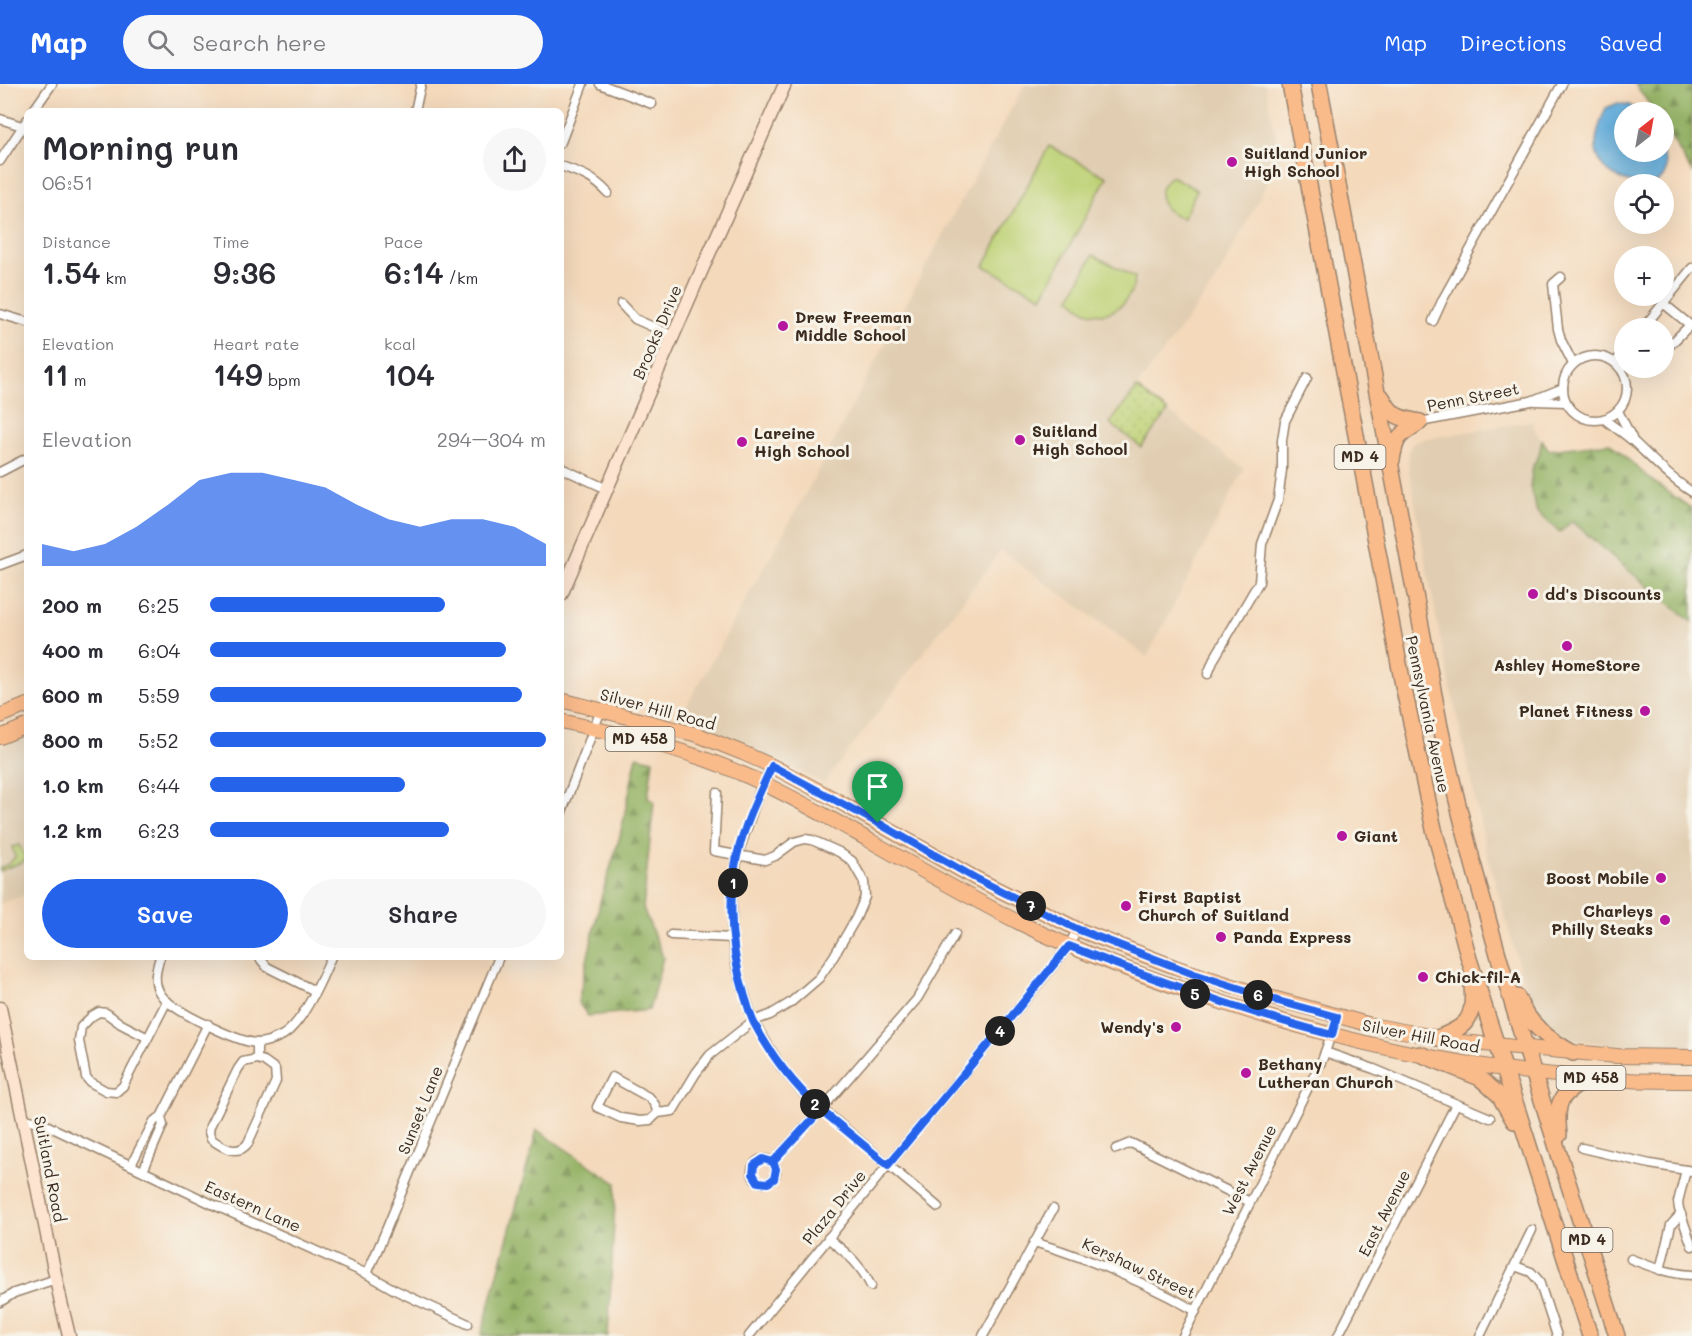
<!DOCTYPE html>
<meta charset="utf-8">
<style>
:root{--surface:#fff;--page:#f7f7f7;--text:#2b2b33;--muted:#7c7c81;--accent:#2563eb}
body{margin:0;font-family:Mali,sans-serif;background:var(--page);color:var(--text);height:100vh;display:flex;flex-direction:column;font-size:22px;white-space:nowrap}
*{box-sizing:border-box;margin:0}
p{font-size:20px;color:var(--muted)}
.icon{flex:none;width:33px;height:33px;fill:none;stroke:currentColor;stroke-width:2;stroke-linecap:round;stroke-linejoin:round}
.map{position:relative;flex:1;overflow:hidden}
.sheet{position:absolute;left:24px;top:24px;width:540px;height:852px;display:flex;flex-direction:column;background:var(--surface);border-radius:9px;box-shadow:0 6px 24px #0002}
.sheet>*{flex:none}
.needle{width:39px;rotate:31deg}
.fabs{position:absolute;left:1614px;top:18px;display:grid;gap:12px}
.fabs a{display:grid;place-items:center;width:60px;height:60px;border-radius:50%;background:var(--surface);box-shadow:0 6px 24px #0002;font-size:30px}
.pin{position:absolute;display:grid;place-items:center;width:51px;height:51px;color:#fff;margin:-62px -26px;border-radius:50% 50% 50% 0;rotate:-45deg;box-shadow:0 0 6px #0007}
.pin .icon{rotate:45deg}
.km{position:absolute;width:30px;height:30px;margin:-15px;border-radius:50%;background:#222;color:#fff;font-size:16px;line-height:30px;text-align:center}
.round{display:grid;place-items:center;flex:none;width:63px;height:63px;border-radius:32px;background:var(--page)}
.overview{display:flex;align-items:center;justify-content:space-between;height:102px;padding:0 18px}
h1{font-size:33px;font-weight:600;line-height:45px}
.figures{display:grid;grid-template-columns:repeat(3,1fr);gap:9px;height:102px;padding:6px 18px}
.figures div{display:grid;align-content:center}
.figures b{font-size:30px;font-weight:600}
.figures small{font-size:16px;font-weight:400}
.figures p{font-size:16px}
.chart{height:168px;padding:12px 18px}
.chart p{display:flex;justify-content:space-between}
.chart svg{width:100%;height:108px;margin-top:6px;fill:var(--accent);opacity:.7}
.cta{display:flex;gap:12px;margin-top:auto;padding:12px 18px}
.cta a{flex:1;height:69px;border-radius:36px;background:var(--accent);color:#fff;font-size:24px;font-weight:600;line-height:69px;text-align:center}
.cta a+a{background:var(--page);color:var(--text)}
ul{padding:0 18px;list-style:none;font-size:20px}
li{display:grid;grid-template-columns:96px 72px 1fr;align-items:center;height:45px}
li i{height:15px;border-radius:8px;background:var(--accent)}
header{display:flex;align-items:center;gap:36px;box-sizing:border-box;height:84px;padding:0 30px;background:var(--accent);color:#fff}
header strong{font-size:28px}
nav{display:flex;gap:33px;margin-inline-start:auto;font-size:21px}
.search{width:420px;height:54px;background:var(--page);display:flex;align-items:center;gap:15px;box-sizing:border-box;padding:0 21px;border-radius:33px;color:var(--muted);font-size:22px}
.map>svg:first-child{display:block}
</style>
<header>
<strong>Map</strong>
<div class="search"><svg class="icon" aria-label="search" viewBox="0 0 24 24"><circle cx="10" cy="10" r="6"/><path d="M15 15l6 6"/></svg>Search here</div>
<nav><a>Map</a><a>Directions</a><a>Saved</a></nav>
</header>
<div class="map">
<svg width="1692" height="1252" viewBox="0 0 1692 1252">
<defs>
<pattern id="forest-firs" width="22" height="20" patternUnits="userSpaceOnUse" patternTransform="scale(1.5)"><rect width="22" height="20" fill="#96b467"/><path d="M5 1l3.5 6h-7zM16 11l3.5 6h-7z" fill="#7c9354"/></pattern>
<pattern id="park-dots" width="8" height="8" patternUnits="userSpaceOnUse" patternTransform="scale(1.5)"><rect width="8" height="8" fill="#bed276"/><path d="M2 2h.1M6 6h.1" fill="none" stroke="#a4b466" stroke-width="1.8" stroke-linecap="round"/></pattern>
</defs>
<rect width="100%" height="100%" fill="#f7f3e8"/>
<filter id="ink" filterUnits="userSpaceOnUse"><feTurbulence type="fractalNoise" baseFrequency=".0167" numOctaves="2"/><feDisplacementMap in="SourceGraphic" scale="12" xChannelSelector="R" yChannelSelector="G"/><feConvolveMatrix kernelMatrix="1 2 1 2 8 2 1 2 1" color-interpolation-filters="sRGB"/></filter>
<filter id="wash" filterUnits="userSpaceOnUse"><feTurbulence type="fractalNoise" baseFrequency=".008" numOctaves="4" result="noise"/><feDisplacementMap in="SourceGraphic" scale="24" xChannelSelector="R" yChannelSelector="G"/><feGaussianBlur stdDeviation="1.35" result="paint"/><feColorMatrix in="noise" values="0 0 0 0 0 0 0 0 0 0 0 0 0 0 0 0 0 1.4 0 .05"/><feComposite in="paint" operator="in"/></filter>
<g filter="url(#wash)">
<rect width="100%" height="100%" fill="#f4d9bb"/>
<g fill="#e1cdb1">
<polygon points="1025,0 1265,0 1280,74 1216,197 1137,303 1244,385 1147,573 1078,522 1001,467 824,699 746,662 712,648 678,637 817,389 944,148"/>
<polygon points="1532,337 1536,348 1542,356 1539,371 1533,382 1571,436 1692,538 1692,963 1659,964 1603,960 1565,954 1546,941 1530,920 1486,766 1439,549 1408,381 1408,368 1412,360 1424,355"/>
<polygon points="27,651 27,810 0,820 0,662"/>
</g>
<g fill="#bed276" stroke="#7c7e4a" stroke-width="1.5">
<polygon points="1049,62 1107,93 1042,213 984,182"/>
<path d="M1171,92L1197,106L1183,134C1160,127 1152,108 1171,92Z"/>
<path d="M1093,171L1135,193C1133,213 1116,234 1093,229C1084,228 1077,220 1070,214Z"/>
<polygon points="19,761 25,772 25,777 0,787 0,784 9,780 15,773 12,763"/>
</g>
<g fill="url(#forest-firs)" stroke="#686f42" stroke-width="1.5">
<polygon points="1635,0 1692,0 1692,88 1664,42 1664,28 1655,28"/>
<polygon points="1542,356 1549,366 1610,359 1651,396 1692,425 1692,538 1621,480 1572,437 1560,448 1537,428 1530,403 1533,382 1539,371"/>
<polygon points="637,672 653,676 648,713 654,717 643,824 663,873 649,926 588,932 578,918 600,818 620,752"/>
<polygon points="537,1046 616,1099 608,1252 481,1252"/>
</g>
<polygon fill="url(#park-dots)" stroke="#7c7e4a" stroke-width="1.5" points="1137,304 1168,328 1141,363 1110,339"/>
<path fill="#65afdd" stroke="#506c7e" stroke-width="1.5" d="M1618,19L1629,21L1640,28H1624V68H1662C1664,73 1667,80 1666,86C1660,113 1614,97 1603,82C1600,79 1596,69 1596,65C1595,53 1601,35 1606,24Z"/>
</g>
<g filter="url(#ink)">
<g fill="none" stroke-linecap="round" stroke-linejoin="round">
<g stroke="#98826c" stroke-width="11">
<g id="street">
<polyline points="600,0 652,20"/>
<polyline points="33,27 52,0"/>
<polyline points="415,27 421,0"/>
<polyline points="0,35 25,43"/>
<polyline points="561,58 583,0"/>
<polyline points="0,77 27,36"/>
<path d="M561,82C581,89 593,93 608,109"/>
<polyline points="1561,193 1553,200 1558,245 1561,256 1573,280"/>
<polyline points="1663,219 1690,241 1664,267"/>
<polyline points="621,220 635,235 673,252"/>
<polyline points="0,230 27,238"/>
<polyline points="1433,237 1443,215 1562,0"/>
<polyline points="1643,244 1692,184"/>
<circle cx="1595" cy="304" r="32"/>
<polyline points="1615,279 1624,268"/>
<polyline points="1535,317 1566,318"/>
<polyline points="1618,327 1632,354"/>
<path d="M1604,335C1614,343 1625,350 1634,358C1653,376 1670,394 1692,408"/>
<polyline points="1420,338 1531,317 1563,304"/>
<polyline points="561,384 607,405"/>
<polyline points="0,388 27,374"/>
<polyline points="0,481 27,471"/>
<polyline points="1208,590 1214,575 1259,498 1262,460 1278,416 1282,386 1282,356 1285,337 1307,294"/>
<polyline points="772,682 760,706 738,770 732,812 732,854 737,885 753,937 782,984 803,1009 938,1123"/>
<polyline points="561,730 601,626"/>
<polyline points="671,851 732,854"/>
<path d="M160,873C156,886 152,900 162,912C173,927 238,958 257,959C266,959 275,955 283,951C303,939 322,895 331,873"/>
<polyline points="259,873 267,883 315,907"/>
<polyline points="148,954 121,940 106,929 99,928 92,932 81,943 79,957 86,993 90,998 106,1007 116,1008 123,1002 167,917"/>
<path d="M257,959V975L243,978L238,985L210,1042L209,1048L211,1055C222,1063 238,1073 248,1059L276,997L275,985L264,977L257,975"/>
<polyline points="1325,968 1374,985 1490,1034"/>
<polyline points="658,1029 655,1021 650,1014 612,993 597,1023 621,1034 640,1037 650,1036 658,1029 673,1027 696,989 710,971 753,937 770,931 790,919 819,894 834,872 856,834 865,813 864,798 852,777 839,768 812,756 805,755 794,758 775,772 765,776 714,767 717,709"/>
<polyline points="23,1034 44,1040 214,1121 367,1190 395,1206 468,1240"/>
<polyline points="1582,1064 1650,1080 1692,1087"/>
<polyline points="1116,1065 1131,1059 1250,1118"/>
<circle cx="764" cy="1087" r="12"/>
<polyline points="773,1078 821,1026 917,915 955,850"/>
<polyline points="131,1081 154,1037 161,1033 208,940"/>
<polyline points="1686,1086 1678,1118 1679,1125 1692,1162"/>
<polyline points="143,1087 163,1041 161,1033"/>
<path d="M828,1154C846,1169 860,1179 871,1202"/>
<path d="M1034,1158C1091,1175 1144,1198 1196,1227"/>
<path d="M1631,1175C1651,1183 1670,1190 1692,1191"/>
<polyline points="1515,1182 1531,1188 1539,1197 1557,1252"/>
<polyline points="1660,1186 1671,1141 1681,1130"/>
<polyline points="367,1190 384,1151 499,873"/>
<polyline points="0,1218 14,1209 56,1195"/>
<polyline points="749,1252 888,1081 1041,897 1069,862 1077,845"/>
<polyline points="983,1252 1053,1125"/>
<polyline points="1183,1252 1323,974 1337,933"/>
<polyline points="1338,1252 1456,1020"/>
<polyline points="1480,1252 1532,1146"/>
</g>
</g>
<g stroke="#98826c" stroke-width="15">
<g id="secondary">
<polyline points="561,511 696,199 785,0"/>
<polyline points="0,924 60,1214 69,1252"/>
</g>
</g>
<g stroke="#98826c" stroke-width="16">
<g id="primary">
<polyline points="561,616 698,651 743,669 772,682 838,717 975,794 1077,845 1175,883 1258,910 1371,941 1461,958 1617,972 1692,973"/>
<polyline points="0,632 27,621"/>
<path d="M561,637C622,651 683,664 740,689C779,705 816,727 853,747C909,779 964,811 1022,840C1089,873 1159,898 1230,921C1378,969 1536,999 1692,997"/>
<polyline points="0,653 27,642"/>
</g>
</g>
<g stroke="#98826c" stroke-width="18">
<g id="highway">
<polyline points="1290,0 1403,601 1434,745 1469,875 1590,1252"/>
<path d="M1319,0L1440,643C1485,850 1553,1050 1617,1252"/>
<path d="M1382,313C1392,333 1399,334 1420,338"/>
<path d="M1392,376C1396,351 1400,351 1420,338"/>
<path d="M1517,913C1528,940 1548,955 1573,969"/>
<path d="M1437,954C1467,943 1475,935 1472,902"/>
<polyline points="1420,970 1480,994 1499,1011 1514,1037"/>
<path d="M1559,1051C1555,1016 1560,1010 1590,994"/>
</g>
</g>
<use href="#street" stroke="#fff" stroke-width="8"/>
<use href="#secondary" stroke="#fde4d1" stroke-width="12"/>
<use href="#primary" stroke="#fabb8b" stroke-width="14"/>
<use href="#highway" stroke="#fabb8b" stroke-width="15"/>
</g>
</g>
<g fill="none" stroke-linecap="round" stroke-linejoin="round" filter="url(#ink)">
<g stroke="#fff" stroke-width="12">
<path id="route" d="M878,739L772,682C759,710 744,741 737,772C727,819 731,867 745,913C748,921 750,931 754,939C771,972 794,1001 821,1026L773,1078L776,1085L774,1095L768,1099L758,1098L753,1090L754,1081L763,1075L773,1078L821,1026L888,1081L1011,933L1069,862C1155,896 1242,927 1332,951L1337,933L1278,917L1194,890L1077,845L975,794L878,739"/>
</g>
<use href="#route" stroke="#2563eb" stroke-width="8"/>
</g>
<g fill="#b5179e" stroke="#f7f3e8" stroke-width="2">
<circle cx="1232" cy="78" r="6"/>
<circle cx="783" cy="242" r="6"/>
<circle cx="1020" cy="356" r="6"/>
<circle cx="742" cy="358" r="6"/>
<circle cx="1533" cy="510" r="6"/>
<circle cx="1567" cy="562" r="6"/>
<circle cx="1645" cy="627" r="6"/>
<circle cx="1342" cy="752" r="6"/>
<circle cx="1661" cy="794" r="6"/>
<circle cx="1126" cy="822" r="6"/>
<circle cx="1665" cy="836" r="6"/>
<circle cx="1221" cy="853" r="6"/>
<circle cx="1423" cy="893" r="6"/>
<circle cx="1176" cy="943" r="6"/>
<circle cx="1246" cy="989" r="6"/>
</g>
<g text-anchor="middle" stroke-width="6" stroke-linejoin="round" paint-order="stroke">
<g fill="#f7f3e8" stroke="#73665b" stroke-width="1.5">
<rect x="1334.5" y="361" width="51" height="24" rx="4.5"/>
<rect x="605.5" y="643" width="69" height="24" rx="4.5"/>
<rect x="1556.5" y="982" width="69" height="24" rx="4.5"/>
<rect x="1561.5" y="1144" width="51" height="24" rx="4.5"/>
</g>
<g font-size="15" font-weight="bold" fill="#3b2a1e">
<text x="1360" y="378">MD 4</text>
<text x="640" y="660">MD 458</text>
<text x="1591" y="999">MD 458</text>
<text x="1587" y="1161">MD 4</text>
</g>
<g font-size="16" font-weight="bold" fill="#3b2a1e" stroke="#f7f3e8" text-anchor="start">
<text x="1244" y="75">Suitland Junior<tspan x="1244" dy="18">High School</tspan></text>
<text x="795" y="239">Drew Freeman<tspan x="795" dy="18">Middle School</tspan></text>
<text x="1032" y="353">Suitland<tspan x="1032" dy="18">High School</tspan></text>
<text x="754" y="355">Lareine<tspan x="754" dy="18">High School</tspan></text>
<text x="1545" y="516">dd's Discounts</text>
<text x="1567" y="587" text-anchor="middle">Ashley HomeStore</text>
<text x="1633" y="633" text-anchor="end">Planet Fitness</text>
<text x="1354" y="758">Giant</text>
<text x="1649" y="800" text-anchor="end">Boost Mobile</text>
<text x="1138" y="819">First Baptist<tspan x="1138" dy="18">Church of Suitland</tspan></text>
<text x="1653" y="833" text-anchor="end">Charleys<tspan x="1653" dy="18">Philly Steaks</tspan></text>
<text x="1233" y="859">Panda Express</text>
<text x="1435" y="899">Chick-fil-A</text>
<text x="1164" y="949" text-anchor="end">Wendy's</text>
<text x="1258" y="986">Bethany<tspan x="1258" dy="18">Lutheran Church</tspan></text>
</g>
<g font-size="16" fill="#3b2a1e" stroke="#f7f3e8">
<text transform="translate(657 248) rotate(-67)" y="6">Brooks Drive</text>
<text transform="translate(1473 313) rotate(-11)" y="6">Penn Street</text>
<text transform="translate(658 625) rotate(15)" y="6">Silver Hill Road</text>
<text transform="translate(1428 630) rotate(78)" y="6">Pennsylvania Avenue</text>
<text transform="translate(1421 952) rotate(11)" y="6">Silver Hill Road</text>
<text transform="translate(420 1026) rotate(-68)" y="6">Sunset Lane</text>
<text transform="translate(50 1085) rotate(79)" y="6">Suitland Road</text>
<text transform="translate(1249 1086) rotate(-63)" y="6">West Avenue</text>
<text transform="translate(253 1122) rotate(24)" y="6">Eastern Lane</text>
<text transform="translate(834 1123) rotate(-51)" y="6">Plaza Drive</text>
<text transform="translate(1384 1129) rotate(-63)" y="6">East Avenue</text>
<text transform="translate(1139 1184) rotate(25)" y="6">Kershaw Street</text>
</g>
</g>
</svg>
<div class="fabs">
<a><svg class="needle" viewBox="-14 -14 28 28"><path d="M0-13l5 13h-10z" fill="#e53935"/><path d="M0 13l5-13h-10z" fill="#7c7c81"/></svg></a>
<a><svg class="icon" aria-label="locate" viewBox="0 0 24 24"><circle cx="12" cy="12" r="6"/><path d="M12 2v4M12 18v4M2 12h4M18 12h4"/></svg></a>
<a>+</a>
<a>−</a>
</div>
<div class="pin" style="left:878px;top:739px;background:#1e9e55"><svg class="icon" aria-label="arrive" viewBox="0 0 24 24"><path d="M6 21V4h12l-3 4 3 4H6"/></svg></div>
<b class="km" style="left:733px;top:799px">1</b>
<b class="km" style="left:815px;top:1020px">2</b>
<b class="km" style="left:1000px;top:947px">4</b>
<b class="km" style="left:1195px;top:910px">5</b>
<b class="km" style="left:1258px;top:911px">6</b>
<b class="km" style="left:1031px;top:822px">7</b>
<section class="sheet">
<div class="overview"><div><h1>Morning run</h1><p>06:51</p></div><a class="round"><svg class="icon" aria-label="share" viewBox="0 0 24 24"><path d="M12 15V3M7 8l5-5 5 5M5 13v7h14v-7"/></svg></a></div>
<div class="figures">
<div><p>Distance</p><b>1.54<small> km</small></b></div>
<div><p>Time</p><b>9:36</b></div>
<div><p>Pace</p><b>6:14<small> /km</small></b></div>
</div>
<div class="figures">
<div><p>Elevation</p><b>11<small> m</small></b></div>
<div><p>Heart rate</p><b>149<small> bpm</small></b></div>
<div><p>kcal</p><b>104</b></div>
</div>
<div class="chart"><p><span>Elevation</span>294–304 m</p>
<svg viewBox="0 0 160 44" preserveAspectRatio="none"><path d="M0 44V35L10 38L20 35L30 28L40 19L50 9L60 6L70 6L80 9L90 12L100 19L110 25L120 28L130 25L140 25L150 28L160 35V44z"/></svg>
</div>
<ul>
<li><b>200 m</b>6:25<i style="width:70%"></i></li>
<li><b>400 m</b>6:04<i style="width:88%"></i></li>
<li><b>600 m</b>5:59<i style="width:93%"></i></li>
<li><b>800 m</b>5:52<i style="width:100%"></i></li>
<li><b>1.0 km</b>6:44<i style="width:58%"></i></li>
<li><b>1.2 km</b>6:23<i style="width:71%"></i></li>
</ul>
<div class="cta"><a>Save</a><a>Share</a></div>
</section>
</div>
